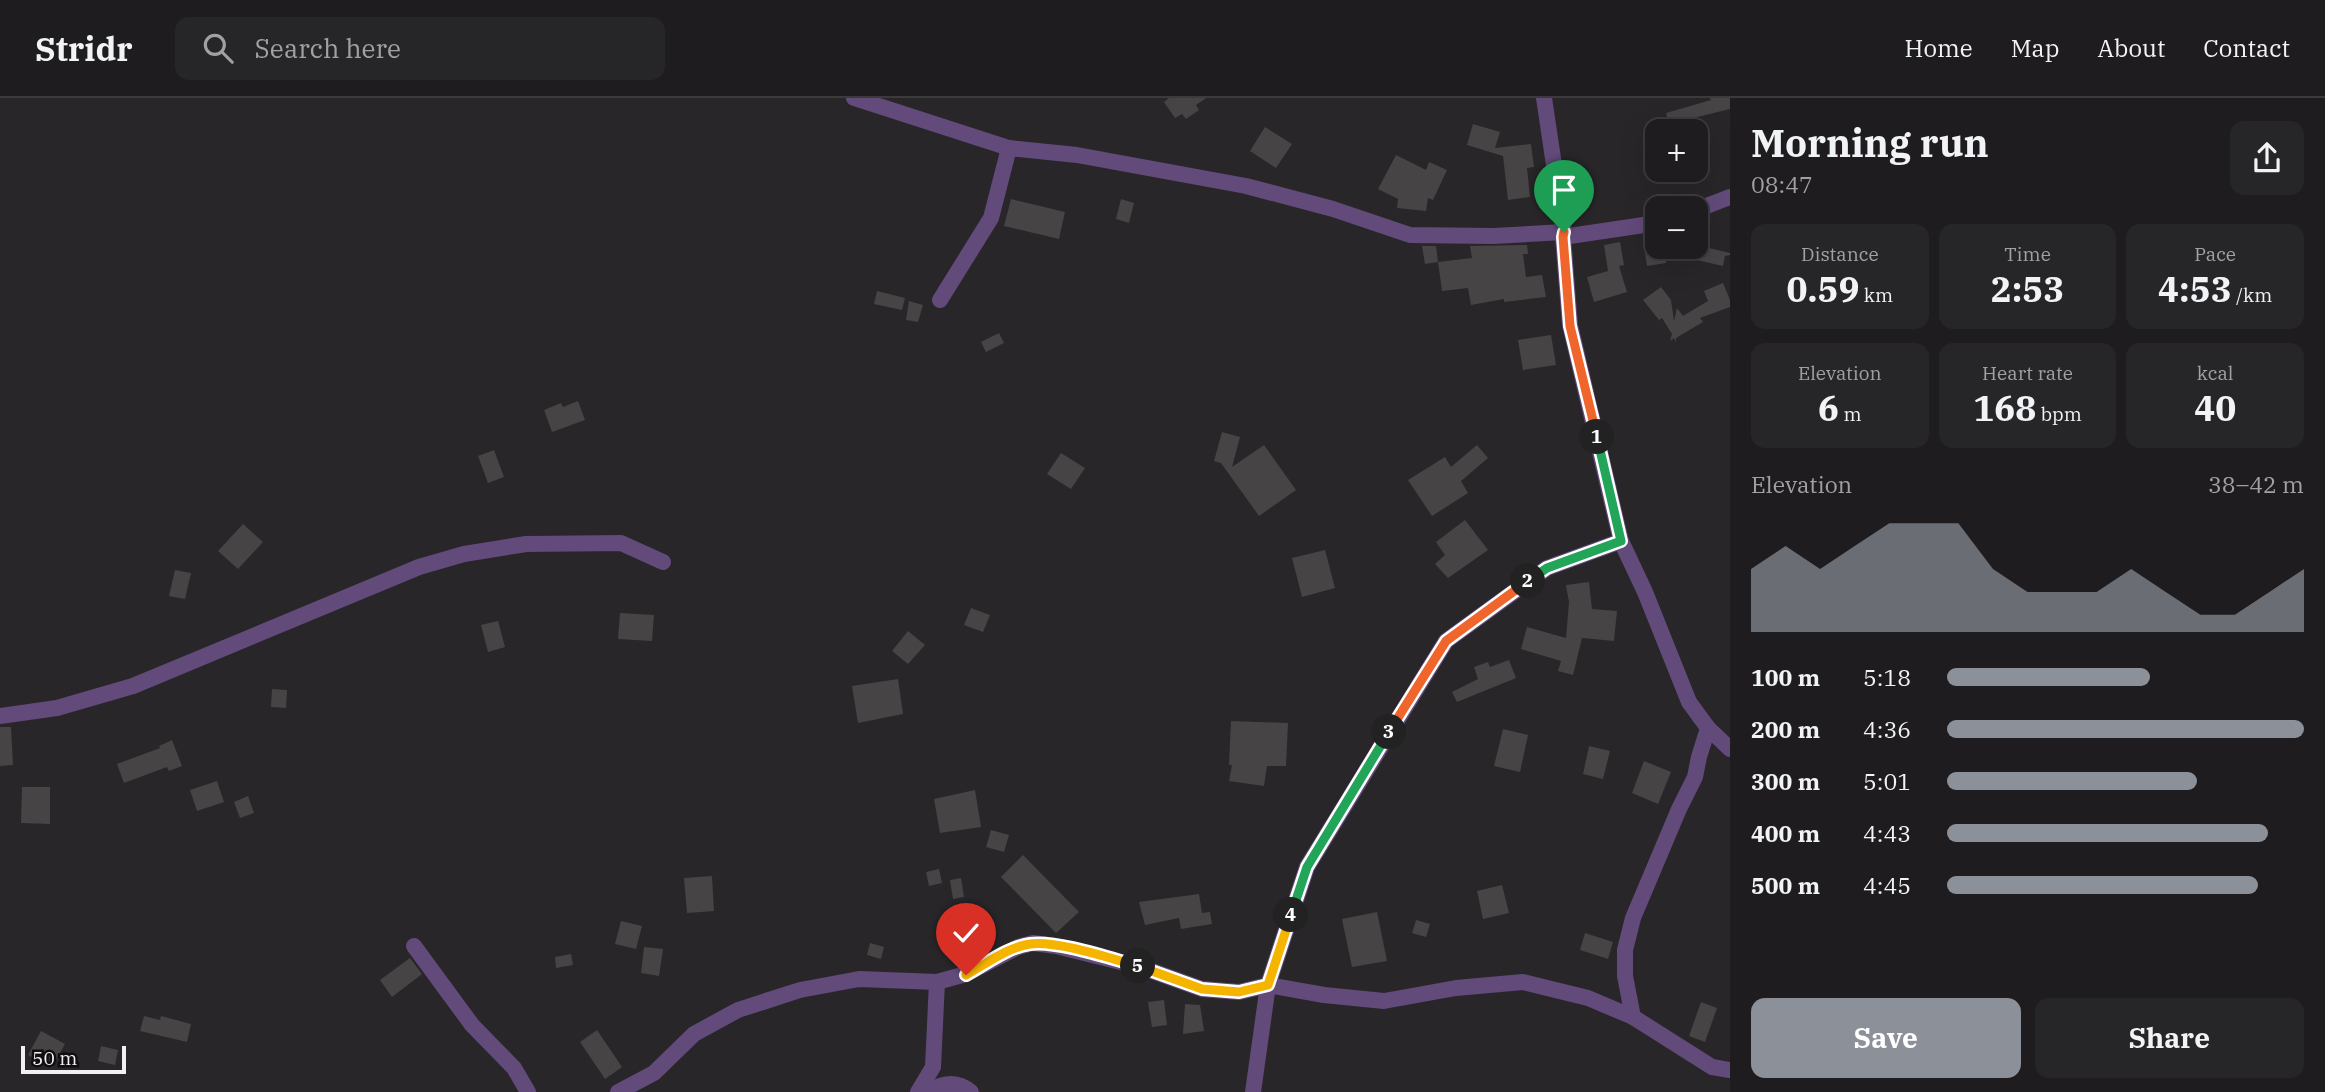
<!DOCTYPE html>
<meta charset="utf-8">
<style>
:root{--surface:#1e1c1e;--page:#262527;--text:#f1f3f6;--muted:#a1a1a4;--line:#3c3a3c;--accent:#8c9099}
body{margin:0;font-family:"IBM Plex Serif",serif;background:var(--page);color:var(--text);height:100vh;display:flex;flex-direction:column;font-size:26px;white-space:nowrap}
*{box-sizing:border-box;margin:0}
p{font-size:23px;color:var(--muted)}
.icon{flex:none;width:38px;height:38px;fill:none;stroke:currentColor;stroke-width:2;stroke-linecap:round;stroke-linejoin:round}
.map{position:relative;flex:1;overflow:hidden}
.details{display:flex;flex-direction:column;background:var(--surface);width:595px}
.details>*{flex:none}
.controls{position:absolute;left:1645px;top:21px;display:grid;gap:14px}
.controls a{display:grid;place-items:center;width:63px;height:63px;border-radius:14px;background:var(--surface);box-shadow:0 7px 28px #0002,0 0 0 2px var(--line);font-size:35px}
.scale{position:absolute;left:21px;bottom:18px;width:105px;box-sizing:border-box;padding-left:7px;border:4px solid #f2f0f2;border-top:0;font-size:19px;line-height:24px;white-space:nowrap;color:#f2f0f2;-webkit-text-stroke:5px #100f10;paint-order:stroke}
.pin{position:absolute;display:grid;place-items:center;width:60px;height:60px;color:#fff;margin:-72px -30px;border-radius:50% 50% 50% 0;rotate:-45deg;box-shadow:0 0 7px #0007}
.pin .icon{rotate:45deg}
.km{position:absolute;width:35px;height:35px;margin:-18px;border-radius:50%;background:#222;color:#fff;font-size:19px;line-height:35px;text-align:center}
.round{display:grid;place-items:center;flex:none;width:74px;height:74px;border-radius:14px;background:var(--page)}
.summary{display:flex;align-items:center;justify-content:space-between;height:119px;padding:0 21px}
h1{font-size:38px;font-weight:800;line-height:52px}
.stats{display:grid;grid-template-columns:repeat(3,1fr);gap:10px;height:119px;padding:7px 21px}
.stats div{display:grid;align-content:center;border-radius:14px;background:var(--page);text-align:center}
.stats b{font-size:35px;font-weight:800}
.stats small{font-size:19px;font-weight:400}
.stats p{font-size:19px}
.chart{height:196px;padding:14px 21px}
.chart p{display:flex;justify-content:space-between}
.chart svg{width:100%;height:126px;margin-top:7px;fill:var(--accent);opacity:.7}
.primary-button{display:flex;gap:14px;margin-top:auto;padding:14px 21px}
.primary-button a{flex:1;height:80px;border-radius:14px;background:var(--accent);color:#fff;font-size:28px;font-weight:800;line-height:80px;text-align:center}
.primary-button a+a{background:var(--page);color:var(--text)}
ul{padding:0 21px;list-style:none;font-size:23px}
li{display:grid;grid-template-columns:112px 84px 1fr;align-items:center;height:52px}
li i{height:18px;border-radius:9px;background:var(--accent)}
header{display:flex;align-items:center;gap:42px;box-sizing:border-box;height:98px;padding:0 35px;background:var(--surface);border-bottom:2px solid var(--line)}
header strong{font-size:33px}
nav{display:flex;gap:38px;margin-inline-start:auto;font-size:24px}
.search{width:490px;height:63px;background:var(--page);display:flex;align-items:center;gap:18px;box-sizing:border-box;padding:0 24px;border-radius:14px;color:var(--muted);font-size:26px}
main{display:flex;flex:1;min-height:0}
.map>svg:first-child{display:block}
</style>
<header>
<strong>Stridr</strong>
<div class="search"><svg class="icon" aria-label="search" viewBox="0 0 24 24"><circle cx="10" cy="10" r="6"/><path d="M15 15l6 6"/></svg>Search here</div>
<nav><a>Home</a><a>Map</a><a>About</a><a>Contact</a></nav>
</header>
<main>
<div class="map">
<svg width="1730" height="994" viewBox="0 0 1730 994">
<rect width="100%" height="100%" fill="#282628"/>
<g fill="#474445">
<polygon points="1169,0 1206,0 1196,7 1199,12 1186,21 1182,16 1175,20 1164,4"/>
<polygon points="1710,0 1730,0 1730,11 1669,26 1666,15 1711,2"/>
<polygon points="1473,26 1500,34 1495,50 1531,46 1534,69 1527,70 1530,99 1508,102 1503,58 1467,47"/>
<polygon points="1265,29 1292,46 1276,70 1250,53"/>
<polygon points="1396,57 1426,72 1429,64 1447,72 1433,102 1428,100 1426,113 1397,110 1398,101 1378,91"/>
<polygon points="1011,101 1065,114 1059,141 1004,128"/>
<polygon points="1121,101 1134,105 1129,125 1116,121"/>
<polygon points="1657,139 1657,149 1664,149 1666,165 1647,168 1643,140"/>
<polygon points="1620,144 1624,167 1619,168 1627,194 1594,204 1587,179 1608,173 1604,147"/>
<polygon points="1527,147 1528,156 1523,156 1526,179 1542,177 1546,199 1504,204 1504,201 1471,207 1468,190 1442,193 1438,164 1425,166 1422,148 1436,148 1438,164 1472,160 1470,148"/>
<polygon points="1696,147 1730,155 1730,157 1725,158 1723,168 1688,160 1691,149"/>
<polygon points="1723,185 1730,202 1730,209 1700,220 1703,224 1676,240 1676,244 1674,240 1670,243 1672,236 1662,220 1659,222 1643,202 1661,189 1671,202 1674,223 1677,210 1683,218 1708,203 1704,193"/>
<polygon points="877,193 905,200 902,212 874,206"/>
<polygon points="909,203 923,207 918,224 906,222"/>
<polygon points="999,235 1004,245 986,254 981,244"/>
<polygon points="1551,237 1556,267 1523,272 1518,242"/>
<polygon points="578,303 585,322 552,334 544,312 561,305 563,309"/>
<polygon points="1222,334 1240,339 1232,369 1264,347 1296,392 1259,418 1221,365 1214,363"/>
<polygon points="1477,347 1488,360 1461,383 1468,395 1432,418 1408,382 1445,359 1451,369"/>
<polygon points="494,352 504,379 488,385 478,358"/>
<polygon points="1061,355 1085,370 1071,391 1047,376"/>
<polygon points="1465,422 1488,452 1448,480 1435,466 1445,457 1436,444"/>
<polygon points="243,426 263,444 238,471 218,453"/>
<polygon points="1325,452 1335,490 1302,499 1292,460"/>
<polygon points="175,472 191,475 185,501 169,498"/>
<polygon points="1589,484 1592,511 1617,513 1614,543 1582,540 1573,577 1558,573 1561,563 1521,551 1527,529 1566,540 1569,504 1566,487"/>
<polygon points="971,510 990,517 983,534 964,527"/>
<polygon points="620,515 654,517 652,543 618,541"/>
<polygon points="498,523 505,549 488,554 481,527"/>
<polygon points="908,533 925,547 908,566 892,553"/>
<polygon points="1509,562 1516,580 1457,604 1452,594 1478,581 1474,569 1488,564 1490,569"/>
<polygon points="898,581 903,616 858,625 852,588"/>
<polygon points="272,591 287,592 286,610 271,609"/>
<polygon points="1231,623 1288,625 1286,668 1267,668 1264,688 1229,683 1232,667 1229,667"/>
<polygon points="0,629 11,629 13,667 0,668"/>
<polygon points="1503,631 1528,637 1520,674 1494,668"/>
<polygon points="172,642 182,668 169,673 167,669 124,685 117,666 160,650 159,648"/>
<polygon points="1589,648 1610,653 1603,681 1583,676"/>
<polygon points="1644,663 1671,674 1658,706 1632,695"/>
<polygon points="217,683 224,704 197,713 190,692"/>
<polygon points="22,689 50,689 50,726 21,725"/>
<polygon points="975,692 981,729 940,735 934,701"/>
<polygon points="248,698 254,715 240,720 234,704"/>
<polygon points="991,732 1009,737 1004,754 986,749"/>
<polygon points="1023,757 1079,814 1056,835 1001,779"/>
<polygon points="939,771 942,785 929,788 926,774"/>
<polygon points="712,778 714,813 687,815 684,780"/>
<polygon points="961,780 964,799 953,801 950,782"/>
<polygon points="1502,787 1509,815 1483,821 1477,793"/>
<polygon points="1199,796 1202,815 1210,814 1212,826 1181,831 1179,820 1145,827 1139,804"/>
<polygon points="1377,814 1387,863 1352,869 1342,821"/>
<polygon points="1416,822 1430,826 1426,839 1412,835"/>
<polygon points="621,823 642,828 636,851 615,846"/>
<polygon points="1585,835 1613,844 1608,861 1580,852"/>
<polygon points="870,845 884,849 881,861 867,857"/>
<polygon points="644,849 663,851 659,878 641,875"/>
<polygon points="571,856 573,867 556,870 555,859"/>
<polygon points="410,860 422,876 392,899 380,882"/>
<polygon points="1164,902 1167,927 1152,929 1148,904"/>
<polygon points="1701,904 1717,910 1705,944 1689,938"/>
<polygon points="1185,906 1200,907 1204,933 1183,936"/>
<polygon points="144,918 160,922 161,918 191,926 187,944 140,933"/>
<polygon points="597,932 622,969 605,981 580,944"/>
<polygon points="41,933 65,946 52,970 28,957"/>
<polygon points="101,948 118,952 115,967 98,963"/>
</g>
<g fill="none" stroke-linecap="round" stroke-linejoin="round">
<g stroke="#624a7a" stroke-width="16">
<polyline points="854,0 1009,50 1077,57 1246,88 1333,111 1410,137 1493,138 1564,134"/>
<polyline points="1544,0 1564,134 1563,139 1570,227 1621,443 1645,494 1689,604 1708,630 1730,651"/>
<polyline points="1696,112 1730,99"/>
<polyline points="1563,139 1657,125"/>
<polyline points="940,202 991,120 1009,50"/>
<polyline points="0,618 57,610 133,588 419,469 464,456 526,446 621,445 663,464"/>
<polyline points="414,848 472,927 514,970 528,994"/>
<polyline points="1633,919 1625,878 1625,852 1633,820 1679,711 1695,679 1699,659 1708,630"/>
<polyline points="618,994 654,975 694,936 738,912 800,892 859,881 937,884 966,876 1018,849 1033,845 1056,848 1141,869 1202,891 1239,894 1268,887 1324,897 1384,903 1456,890 1523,884 1588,900 1633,919 1712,969 1730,972"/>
<polyline points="918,994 933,969 937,884"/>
<path d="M928,994C942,985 957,982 971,994"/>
<polyline points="1253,994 1268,887 1307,769 1446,543 1547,470 1621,443"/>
</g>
</g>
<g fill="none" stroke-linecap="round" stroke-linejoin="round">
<g stroke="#fff" stroke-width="14">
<polyline id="split-1" points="1564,134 1563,139 1570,228 1597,339"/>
</g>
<g stroke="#fff" stroke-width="14">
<polyline id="split-2" points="1528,483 1547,470 1621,443 1597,339"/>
</g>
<g stroke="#fff" stroke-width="14">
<polyline id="split-3" points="1389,634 1446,543 1528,483"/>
</g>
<g stroke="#fff" stroke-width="14">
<polyline id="split-4" points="1291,817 1307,769 1389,634"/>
</g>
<g stroke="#fff" stroke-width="14">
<polyline id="split-5" points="1138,868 1202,891 1239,894 1268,887 1291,817"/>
</g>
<g stroke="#fff" stroke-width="14">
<path id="split-6" d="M966,877C986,866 1008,849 1030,846C1056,842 1112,861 1138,868"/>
</g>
<use href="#split-1" stroke="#f0652b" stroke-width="9"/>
<use href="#split-2" stroke="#22a559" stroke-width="9"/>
<use href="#split-3" stroke="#f0652b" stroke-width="9"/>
<use href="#split-4" stroke="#22a559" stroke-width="9"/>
<use href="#split-5" stroke="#f5b400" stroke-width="9"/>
<use href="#split-6" stroke="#f5b400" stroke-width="9"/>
</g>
</svg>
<div class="controls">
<a>+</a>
<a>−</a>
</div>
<div class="scale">50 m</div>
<div class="pin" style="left:1564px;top:134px;background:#1e9e55"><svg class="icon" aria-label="arrive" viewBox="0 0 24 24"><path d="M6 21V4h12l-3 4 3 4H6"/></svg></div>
<div class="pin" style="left:966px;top:877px;background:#d93025"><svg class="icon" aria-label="check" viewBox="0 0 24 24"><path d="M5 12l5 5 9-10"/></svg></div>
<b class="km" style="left:1597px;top:339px">1</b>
<b class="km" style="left:1528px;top:483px">2</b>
<b class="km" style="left:1389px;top:634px">3</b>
<b class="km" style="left:1291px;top:817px">4</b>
<b class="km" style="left:1138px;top:868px">5</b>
</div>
<section class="details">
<div class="summary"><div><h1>Morning run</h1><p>08:47</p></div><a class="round"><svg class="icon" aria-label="share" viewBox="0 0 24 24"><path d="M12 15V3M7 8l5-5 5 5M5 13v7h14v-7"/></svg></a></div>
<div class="stats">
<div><p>Distance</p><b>0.59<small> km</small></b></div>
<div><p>Time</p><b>2:53</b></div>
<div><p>Pace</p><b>4:53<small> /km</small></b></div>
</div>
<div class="stats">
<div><p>Elevation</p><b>6<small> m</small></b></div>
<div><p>Heart rate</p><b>168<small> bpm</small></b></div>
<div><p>kcal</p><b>40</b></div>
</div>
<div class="chart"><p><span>Elevation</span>38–42 m</p>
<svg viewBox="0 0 160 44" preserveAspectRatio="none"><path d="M0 44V22L10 14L20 22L30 14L40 6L50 6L60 6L70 22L80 30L90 30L100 30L110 22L120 30L130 38L140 38L150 30L160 22V44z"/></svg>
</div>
<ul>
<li><b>100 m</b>5:18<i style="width:57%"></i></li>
<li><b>200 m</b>4:36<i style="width:100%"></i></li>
<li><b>300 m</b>5:01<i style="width:70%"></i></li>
<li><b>400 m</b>4:43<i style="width:90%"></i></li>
<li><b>500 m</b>4:45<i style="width:87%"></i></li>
</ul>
<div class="primary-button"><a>Save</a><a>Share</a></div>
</section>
</main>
